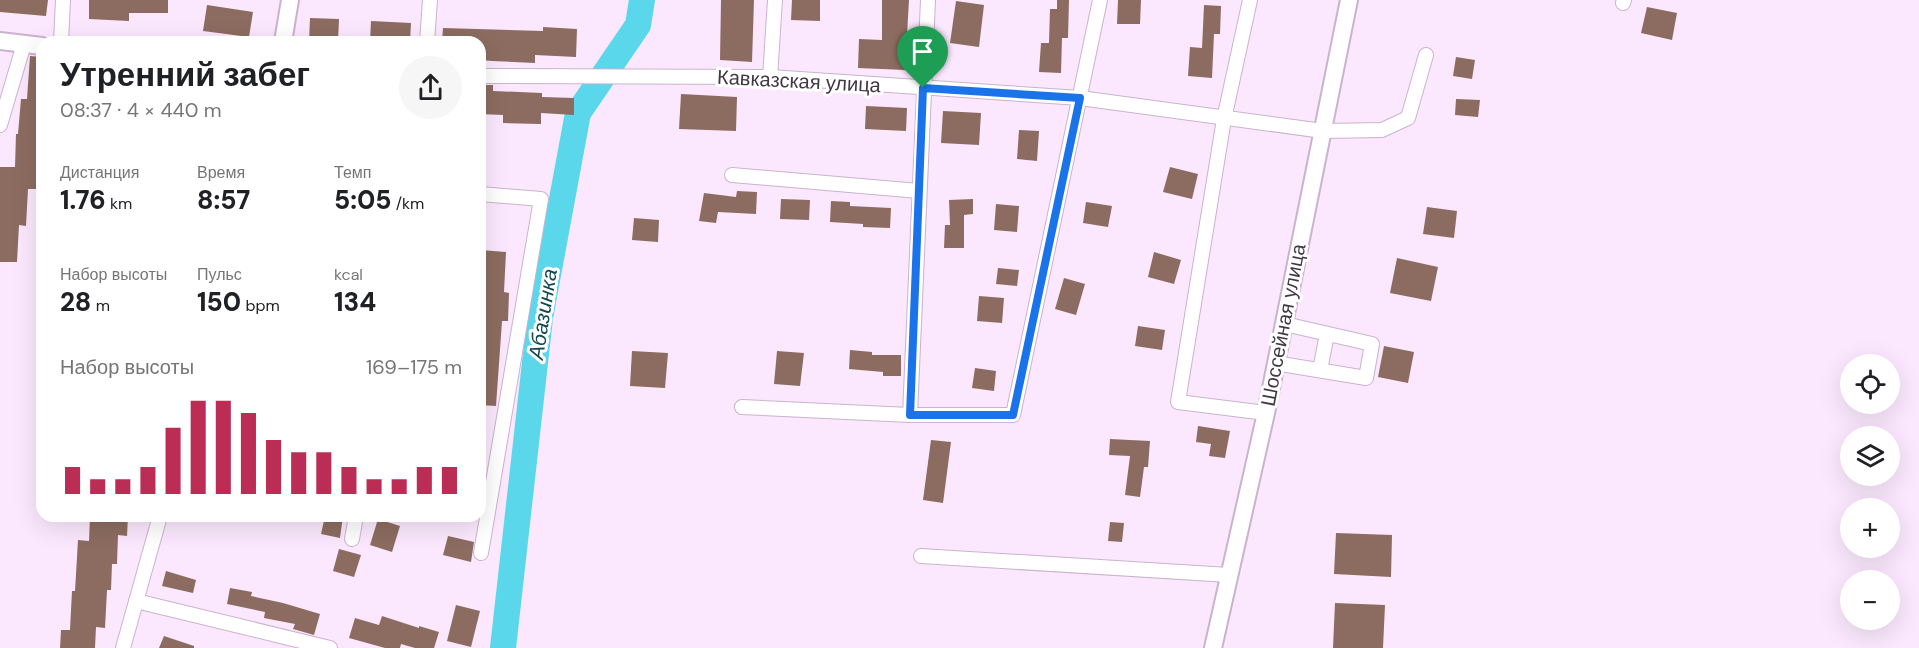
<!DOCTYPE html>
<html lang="ru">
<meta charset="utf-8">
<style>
:root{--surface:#fff;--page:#f6f6f6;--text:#202124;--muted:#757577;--accent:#bc2d55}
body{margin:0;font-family:"DM Sans",sans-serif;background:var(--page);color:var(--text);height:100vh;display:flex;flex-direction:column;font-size:22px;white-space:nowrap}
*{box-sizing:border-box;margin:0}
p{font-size:20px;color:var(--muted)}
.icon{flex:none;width:33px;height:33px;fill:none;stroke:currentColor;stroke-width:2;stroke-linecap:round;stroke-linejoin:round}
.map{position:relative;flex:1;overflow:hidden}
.details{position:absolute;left:36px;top:36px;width:450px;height:486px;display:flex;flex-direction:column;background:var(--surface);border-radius:18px;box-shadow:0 6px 24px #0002}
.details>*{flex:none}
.tools{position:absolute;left:1840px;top:354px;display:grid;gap:12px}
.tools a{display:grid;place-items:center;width:60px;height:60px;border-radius:50%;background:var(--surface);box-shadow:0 6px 24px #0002;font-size:30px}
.pin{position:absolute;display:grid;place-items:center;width:51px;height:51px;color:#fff;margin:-62px -26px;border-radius:50% 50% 50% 0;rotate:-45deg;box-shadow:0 0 6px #0007}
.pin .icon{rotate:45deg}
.round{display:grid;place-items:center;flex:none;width:63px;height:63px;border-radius:32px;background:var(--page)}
.headline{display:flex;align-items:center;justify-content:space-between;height:102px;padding:0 24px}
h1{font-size:33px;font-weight:800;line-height:45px}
.stats{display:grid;grid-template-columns:repeat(3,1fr);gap:9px;height:102px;padding:6px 24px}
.stats div{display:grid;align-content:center}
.stats b{font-size:26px;font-weight:800}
.stats small{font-size:16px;font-weight:400}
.stats p{font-size:16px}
.chart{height:168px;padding:12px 24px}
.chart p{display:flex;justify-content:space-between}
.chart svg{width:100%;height:108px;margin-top:6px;stroke:var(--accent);stroke-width:6}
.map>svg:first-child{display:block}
</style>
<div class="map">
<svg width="1919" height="648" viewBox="0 0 1919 648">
<rect width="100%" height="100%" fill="#fbe8fe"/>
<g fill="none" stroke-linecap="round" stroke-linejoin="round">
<polyline stroke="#5ad7eb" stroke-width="26" points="503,648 540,318 578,113 638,25 642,0"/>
</g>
<g fill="#8c6c60">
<polygon points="0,0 48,0 46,16 0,12"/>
<polygon points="89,0 168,0 168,13 129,13 129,21 89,19"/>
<polygon points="721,0 754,0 752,62 720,60"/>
<polygon points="792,0 820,0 820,21 791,20"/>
<polygon points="882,0 909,0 905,70 858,68 859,39 882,40"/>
<polygon points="1057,0 1069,0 1068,38 1062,38 1061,73 1039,72 1041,43 1049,43 1050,9 1057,9"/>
<polygon points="1118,0 1141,0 1140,24 1117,24"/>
<polygon points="956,1 984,5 979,47 950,43"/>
<polygon points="207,5 253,12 249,37 203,31"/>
<polygon points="1204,5 1221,6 1220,34 1214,34 1212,78 1188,76 1190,47 1202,48"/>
<polygon points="1647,7 1677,13 1672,40 1641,33"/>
<polygon points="310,18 339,19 338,42 309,42"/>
<polygon points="371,21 411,23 410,42 370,42"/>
<polygon points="543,27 577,29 576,57 535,55 535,63 492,61 480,60 480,42 442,42 443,28 543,31"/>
<polygon points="30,56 42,57 42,157 37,157 37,189 28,189 26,226 19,225 17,262 0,262 0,167 15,167 16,134 18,134 21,99 27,99"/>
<polygon points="1456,57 1475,60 1472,79 1453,76"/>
<polygon points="480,85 493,85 493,91 542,93 542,97 574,98 574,115 541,113 541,124 503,123 503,115 480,114"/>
<polygon points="681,94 737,97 736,131 679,129"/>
<polygon points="1456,99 1480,100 1478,117 1455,115"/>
<polygon points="866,106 907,108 906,131 865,129"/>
<polygon points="943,111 981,113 979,145 941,143"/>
<polygon points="1019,130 1039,131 1037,161 1017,159"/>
<polygon points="1170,167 1198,174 1192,199 1163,192"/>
<polygon points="737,191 757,192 756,214 718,212 716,223 699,221 704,193 736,197"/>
<polygon points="781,199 810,200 809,220 780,219"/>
<polygon points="973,199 973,214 964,215 964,248 944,248 945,225 950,225 949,200"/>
<polygon points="831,201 850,202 850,206 891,208 890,228 863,227 863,224 830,222"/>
<polygon points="1086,202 1112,206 1108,227 1083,223"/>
<polygon points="996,204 1019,206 1017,232 994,230"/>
<polygon points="1427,207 1457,211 1454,238 1423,234"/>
<polygon points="634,218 659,220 658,242 632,240"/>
<polygon points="480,250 506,252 504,292 509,293 508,321 502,321 496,406 480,405"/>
<polygon points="1154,252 1181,260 1174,284 1148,277"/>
<polygon points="1397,258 1438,267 1431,301 1390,293"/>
<polygon points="998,268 1019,270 1017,286 996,284"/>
<polygon points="1064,278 1085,284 1076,315 1055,309"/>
<polygon points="979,296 1004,298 1002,323 977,321"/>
<polygon points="1138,326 1165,330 1162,350 1135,346"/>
<polygon points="1384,346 1414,352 1408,383 1378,377"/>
<polygon points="850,350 872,352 872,355 901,355 901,376 883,376 883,372 849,369"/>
<polygon points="632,351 668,353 665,388 630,386"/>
<polygon points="777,351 804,353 800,386 774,384"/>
<polygon points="975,368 996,371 994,391 972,388"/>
<polygon points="1198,426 1230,431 1225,458 1209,456 1211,444 1196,442"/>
<polygon points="1110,439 1150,441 1148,467 1144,467 1140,497 1125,495 1130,456 1109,455"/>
<polygon points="931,440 951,442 943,503 923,500"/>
<polygon points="90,516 128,516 127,536 118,535 117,564 112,564 111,590 107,590 105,628 96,627 95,648 60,648 61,630 70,630 72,591 75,591 78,540 89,541"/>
<polygon points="325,516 343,516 340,538 321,534"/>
<polygon points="378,519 400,526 392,552 370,545"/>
<polygon points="1110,522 1124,523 1122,542 1108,541"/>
<polygon points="1336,533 1392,535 1391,577 1334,574"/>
<polygon points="448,536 474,542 471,562 443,555"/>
<polygon points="339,549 361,555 354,577 333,571"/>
<polygon points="166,571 196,580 193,593 162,586"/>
<polygon points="230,588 252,592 251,596 283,603 320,614 314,635 293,629 295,624 264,618 265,612 227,604"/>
<polygon points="1335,603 1385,605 1383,648 1333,648"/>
<polygon points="456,605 480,611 471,647 447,641"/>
<polygon points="382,616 419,628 419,626 439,632 434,648 415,648 401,644 400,648 385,648 349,638 355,618 379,625"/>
<polygon points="164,636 194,646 194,648 159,648"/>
</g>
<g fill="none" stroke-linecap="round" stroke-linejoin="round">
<g stroke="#cab3cd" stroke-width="16">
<g id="minor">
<polyline points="1250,0 1224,119 1178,402 1266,413"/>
<polyline points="1623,3 1624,0"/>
<polyline points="61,42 63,0"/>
<polyline points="427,42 430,0"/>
<polyline points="480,76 770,77 1080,98 1323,131 1382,130 1408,118 1426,55"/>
<polyline points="770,77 775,0"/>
<polyline points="0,125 24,44"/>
<polyline points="732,175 919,191"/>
<polyline points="480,194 541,199 481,553"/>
<polyline points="1281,364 1366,378 1372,344 1289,325"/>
<polyline points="1320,370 1327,334"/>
<polyline points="742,407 910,415 1013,415 1100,0"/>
<polyline points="910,415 928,0"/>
<polyline points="352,539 356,516"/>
<polyline points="921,556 1229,575"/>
<polyline points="136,601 330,648"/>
<polyline points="123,648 160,516"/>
</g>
</g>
<g stroke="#cab3cd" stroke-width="20">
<g id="major">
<polyline points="0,41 42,46"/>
<polyline points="283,42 290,0"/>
<polyline points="1213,648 1266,413 1349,0"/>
</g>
</g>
<use href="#minor" stroke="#fff" stroke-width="14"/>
<use href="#major" stroke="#fff" stroke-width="16"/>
</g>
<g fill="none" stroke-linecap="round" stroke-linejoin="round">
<g stroke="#fff" stroke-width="12">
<polygon id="route" points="923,88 1080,98 1013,415 910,415"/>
</g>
<use href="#route" stroke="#1a73e8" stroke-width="8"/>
</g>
<g text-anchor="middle" stroke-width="6" stroke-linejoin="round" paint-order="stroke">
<g font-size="20" fill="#423843" stroke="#fff">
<text transform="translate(799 81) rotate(3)" y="7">Кавказская улица</text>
<text transform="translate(1283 325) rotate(-79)" y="7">Шоссейная улица</text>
</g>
<g font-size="21" font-style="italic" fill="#114951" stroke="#fff">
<text transform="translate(543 314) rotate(-81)" y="7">Абазинка</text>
</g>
</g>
</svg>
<div class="tools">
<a><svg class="icon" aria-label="locate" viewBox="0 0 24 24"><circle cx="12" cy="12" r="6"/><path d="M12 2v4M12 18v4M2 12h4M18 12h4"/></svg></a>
<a><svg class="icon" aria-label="layers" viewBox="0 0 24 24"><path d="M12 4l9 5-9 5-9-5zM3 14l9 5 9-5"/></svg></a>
<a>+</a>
<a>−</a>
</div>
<div class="pin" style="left:923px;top:88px;background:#1e9e55"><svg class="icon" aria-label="arrive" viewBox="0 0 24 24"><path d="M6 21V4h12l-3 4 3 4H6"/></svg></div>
<section class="details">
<div class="headline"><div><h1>Утренний забег</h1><p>08:37 · 4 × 440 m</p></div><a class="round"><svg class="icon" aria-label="share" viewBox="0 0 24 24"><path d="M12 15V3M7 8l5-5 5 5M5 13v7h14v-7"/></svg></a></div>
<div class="stats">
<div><p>Дистанция</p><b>1.76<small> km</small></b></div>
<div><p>Время</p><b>8:57</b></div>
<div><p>Темп</p><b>5:05<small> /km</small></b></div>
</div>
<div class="stats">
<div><p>Набор высоты</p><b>28<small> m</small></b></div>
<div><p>Пульс</p><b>150<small> bpm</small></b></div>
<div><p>kcal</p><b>134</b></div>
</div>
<div class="chart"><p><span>Набор высоты</span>169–175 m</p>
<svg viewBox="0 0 160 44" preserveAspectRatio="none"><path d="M5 44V33M15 44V38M25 44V38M35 44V33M45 44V17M55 44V6M65 44V6M75 44V11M85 44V22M95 44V27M105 44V27M115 44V33M125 44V38M135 44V38M145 44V33M155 44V33"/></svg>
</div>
</section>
</div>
